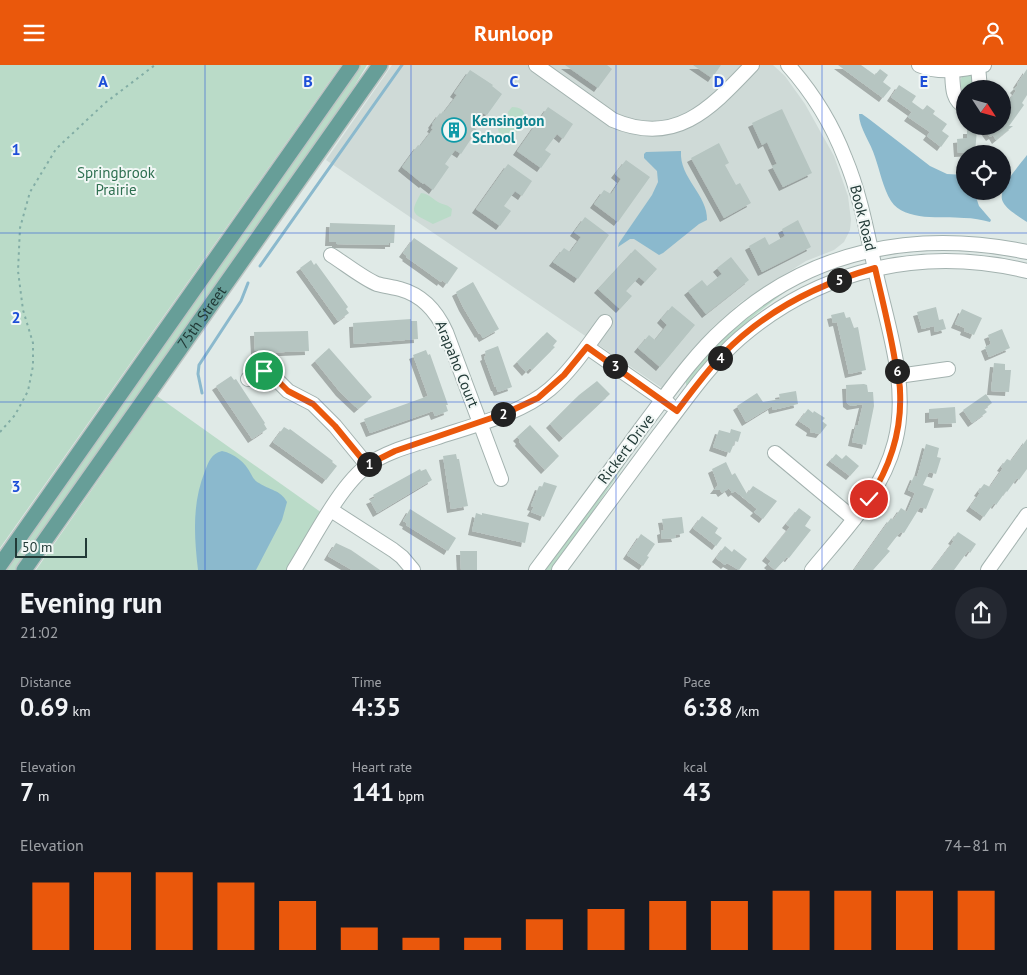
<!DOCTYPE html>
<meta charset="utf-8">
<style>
:root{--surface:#171b24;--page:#242831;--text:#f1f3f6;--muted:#9ea1a6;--accent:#ea580c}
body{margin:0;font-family:"PT Sans",sans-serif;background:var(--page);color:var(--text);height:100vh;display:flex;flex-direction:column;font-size:19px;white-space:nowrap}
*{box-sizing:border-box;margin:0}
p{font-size:16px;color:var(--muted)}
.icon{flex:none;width:28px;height:28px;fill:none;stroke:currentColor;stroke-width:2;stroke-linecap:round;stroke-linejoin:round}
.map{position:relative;height:505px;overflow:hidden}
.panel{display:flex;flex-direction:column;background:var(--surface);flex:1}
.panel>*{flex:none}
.needle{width:32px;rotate:126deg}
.fabs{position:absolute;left:956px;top:15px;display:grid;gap:10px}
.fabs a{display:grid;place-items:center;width:55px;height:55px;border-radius:50%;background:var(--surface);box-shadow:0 1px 4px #0004;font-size:25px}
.scale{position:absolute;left:15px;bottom:12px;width:72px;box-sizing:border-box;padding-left:5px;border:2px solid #223a37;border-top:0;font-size:14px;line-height:18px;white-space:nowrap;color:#223a37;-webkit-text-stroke:4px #f1f7f5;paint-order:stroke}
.pin{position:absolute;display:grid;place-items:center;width:42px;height:42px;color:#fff;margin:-21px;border:2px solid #fff;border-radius:50%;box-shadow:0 1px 5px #0007}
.km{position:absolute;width:25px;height:25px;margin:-12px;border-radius:50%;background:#222;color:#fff;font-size:14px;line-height:25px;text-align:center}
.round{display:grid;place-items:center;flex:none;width:52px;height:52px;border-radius:26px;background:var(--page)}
.headline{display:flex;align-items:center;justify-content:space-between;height:85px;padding:0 20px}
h1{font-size:28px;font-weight:800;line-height:38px}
.metrics{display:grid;grid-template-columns:repeat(3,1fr);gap:8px;height:85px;padding:5px 20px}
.metrics div{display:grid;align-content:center}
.metrics b{font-size:25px;font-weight:800}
.metrics small{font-size:14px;font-weight:400}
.metrics p{font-size:14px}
.chart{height:140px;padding:10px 20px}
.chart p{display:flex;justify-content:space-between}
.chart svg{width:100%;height:90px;margin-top:5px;stroke:var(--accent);stroke-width:6}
header{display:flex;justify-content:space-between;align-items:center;height:65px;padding:0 20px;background:var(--accent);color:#fff;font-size:22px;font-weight:800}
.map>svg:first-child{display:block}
</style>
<header><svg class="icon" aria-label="menu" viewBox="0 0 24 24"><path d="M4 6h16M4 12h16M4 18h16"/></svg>Runloop<svg class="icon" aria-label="person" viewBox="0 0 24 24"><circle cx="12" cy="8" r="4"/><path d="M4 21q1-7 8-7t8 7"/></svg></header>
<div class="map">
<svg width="1027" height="505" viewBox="0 0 1027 505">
<defs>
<filter id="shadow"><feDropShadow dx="-4" dy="4" stdDeviation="0" flood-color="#0004"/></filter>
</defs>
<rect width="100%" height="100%" fill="#e0eae7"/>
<polygon fill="#cfdad7" points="392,0 773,0 785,11 805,39 834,91 848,131 851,155 850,165 844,177 834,185 806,196 741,237 714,261 691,286 662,323 326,95"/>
<g fill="#badbc8">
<polygon points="0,0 341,0 0,483"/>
<polygon points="358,0 367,0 333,56 18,505 3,505"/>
<path d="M964,8L973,10L976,24H965V32C961,26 958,14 964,8Z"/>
<path d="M512,42C537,42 518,70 507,74L500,69L498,65L500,58L509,54L508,47Z"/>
<path d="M421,128C430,129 433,135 440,138C445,140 448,140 452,144L451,151L433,159C412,148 409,149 421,128Z"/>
<polygon points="790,223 755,250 732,271 688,320 686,320 686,315 720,275 755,245"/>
<polygon points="157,331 322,448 287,505 36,505"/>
<polygon points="621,401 623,402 553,505 544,505"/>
</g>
<g fill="#8bb9cd">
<path d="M859,49H862L869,54L930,101L947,109L965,110V126H981L977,135L979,141L991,155L990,157C982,155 973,153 964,153C942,151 905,157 891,136C883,123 880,106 875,92C871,78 859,63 859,49Z"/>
<path d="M681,86C679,113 708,130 707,155L699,159L663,188L659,190L634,174H630L618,182L619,178L652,130L658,117L657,106L644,93V89L646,87Z"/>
<path d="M1027,90V157C1020,152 1007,145 1003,137C996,125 1019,101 1027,90Z"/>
<path d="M222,386C235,389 245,397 251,409C253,413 255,416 259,418C269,425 281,425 287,437L282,455L256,505H198C194,471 192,438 205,406C209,396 211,389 222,386Z"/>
</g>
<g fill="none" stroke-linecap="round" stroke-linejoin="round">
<g stroke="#8bb9cd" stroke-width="3">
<polyline points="260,201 402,0"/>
<polyline points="202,328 198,309 199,300 241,236 248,218"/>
</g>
</g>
<g fill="#b6c5c1" filter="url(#shadow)">
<polygon points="565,0 607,0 612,4 598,23"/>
<polygon points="693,0 721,0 712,13"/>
<polygon points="838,0 861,0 875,10 880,4 888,10 883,17 891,23 883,33"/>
<polygon points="1027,4 1027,30 1022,38 1024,40 1009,61 1013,61 996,75 993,70 990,72 982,61 1002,61 1002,45 1016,26 1014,24 1018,20 1017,19"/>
<polygon points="470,5 493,20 492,21 502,29 487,50 482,48 473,62 477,65 461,89 455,85 445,99 449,102 433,125 424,118 423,119 402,102 418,80 420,81 433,64 431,63 433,60 432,59 440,48 441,49 443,46 444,47 457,30 454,28"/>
<polygon points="899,20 916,31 912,37 923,45 927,40 935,46 933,49 947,59 942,66 949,71 941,82 927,71 930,67 908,52 912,47 891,32"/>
<polygon points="548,42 573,59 563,74 557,69 545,85 551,89 541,103 517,86"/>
<polygon points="782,44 812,108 783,122 772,101 777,99 767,77 762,80 752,58"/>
<polygon points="967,65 977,65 975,87 958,88 957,74 967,73"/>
<polygon points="719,78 729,98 725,100 736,120 740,118 751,138 724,153 691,93"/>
<polygon points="626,95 650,112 618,157 594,139 604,125 611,129 621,114 615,109"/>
<polygon points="508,99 532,116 522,131 515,126 504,141 511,146 500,161 476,144"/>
<polygon points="585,152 609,170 578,214 553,197 564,183 570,187 581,172 574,167"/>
<polygon points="798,155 811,182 762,207 749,181 765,172 769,180 785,171 782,164"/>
<polygon points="330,158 395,160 394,178 389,178 389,180 336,179 336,177 329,177"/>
<polygon points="414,173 458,203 447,219 442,215 441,217 423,204 406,192 407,191 403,188"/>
<polygon points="635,184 657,204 645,217 639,212 626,226 632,231 620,244 598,224"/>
<polygon points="731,192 749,215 706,249 688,226 702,215 707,221 722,209 717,203"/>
<polygon points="311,195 314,200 316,198 348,242 346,244 349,248 338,256 300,203"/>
<polygon points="473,217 499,264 483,273 480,268 479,269 463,242 456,227"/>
<polygon points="672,241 695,260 660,302 638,283 649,270 655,275 667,260 661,254"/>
<polygon points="936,242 939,255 943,254 946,264 935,267 934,261 922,264 917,247"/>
<polygon points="962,244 982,253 974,270 964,266 965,263 955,259"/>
<polygon points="844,247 846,253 850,252 854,263 858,262 866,305 849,309 837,257 833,258 831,250"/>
<polygon points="411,254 411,256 417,256 418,274 354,279 353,258"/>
<polygon points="1002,264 1010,283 989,292 985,282 991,279 988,270"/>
<polygon points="308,266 309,286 261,288 261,286 255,286 254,267"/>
<polygon points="547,267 557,276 553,281 555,282 532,305 530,303 526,307 517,297"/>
<polygon points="498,281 512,322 498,327 496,322 495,322 484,292 486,291 485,286"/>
<polygon points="329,283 372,332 358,344 340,327 315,296"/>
<polygon points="426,285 428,290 430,289 448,340 446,340 448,346 435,351 433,346 370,368 364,354 428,331 413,290"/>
<polygon points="994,298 1005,299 1005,305 1011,305 1009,327 991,326"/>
<polygon points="231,311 234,315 236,314 265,358 264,359 267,364 252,374 216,321"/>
<polygon points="597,316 610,329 563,373 550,359 579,330"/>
<polygon points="864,319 867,320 868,327 873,327 874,341 866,380 852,377 856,360 858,360 863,339 851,341 847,338 846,320"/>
<polygon points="796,326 798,339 773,345 772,341 746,357 737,341 757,328 763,337 780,334 779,329"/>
<polygon points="986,329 992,338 984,344 987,347 972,358 963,345"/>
<polygon points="955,342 956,358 938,359 938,353 929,354 929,344"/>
<polygon points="808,344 813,348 814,346 825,353 822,356 827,360 820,369 810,367 811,364 799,356"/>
<polygon points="530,360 559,391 545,405 519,377 520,375 517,372"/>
<polygon points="284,362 289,365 290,364 333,396 332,397 337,401 326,415 273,377"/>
<polygon points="731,364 741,367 738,377 735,376 730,388 713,382 719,365 730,368"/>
<polygon points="1027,374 1027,404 1019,415 1017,413 1007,427 1006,426 996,440 994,438 984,452 970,442 980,428 978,427 984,419 990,422 1003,403 1001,402 1007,394 1011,396"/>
<polygon points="926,379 939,383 937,392 941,393 936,409 929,407 923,420 934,424 926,444 920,442 904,468 901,467 897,471 887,484 890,486 873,505 854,505 891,453 893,455 901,443 907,447 915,428 908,425 914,411 917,412"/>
<polygon points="456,389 457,394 459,394 468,441 451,444 443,391"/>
<polygon points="836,389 842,394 846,390 859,401 850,411 830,396"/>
<polygon points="726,397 732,410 735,408 747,429 753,421 777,436 763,454 754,447 757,444 735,426 732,428 729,423 722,428 720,425 714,425 718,420 712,404"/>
<polygon points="420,404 421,406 426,404 432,415 377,448 370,435 375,433 373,430"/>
<polygon points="544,417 557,421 544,452 531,447 534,442 531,441 539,421 542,422"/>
<polygon points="799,443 811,452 805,461 811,465 789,493 787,492 775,505 768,499 771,496 766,492 790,462 786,459"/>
<polygon points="410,444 456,473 448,486 406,460 407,458 403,456"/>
<polygon points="476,448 482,450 482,448 529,458 525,478 472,466"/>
<polygon points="702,451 718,463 715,468 722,473 716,481 693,463"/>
<polygon points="682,452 684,468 675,470 676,473 662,474 661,466 664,465 662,454"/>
<polygon points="958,467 976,479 970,488 968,486 954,505 932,505 954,476 952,475"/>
<polygon points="641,469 655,479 647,491 649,492 643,501 627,490"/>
<polygon points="336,478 351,485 380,505 352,505 328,491"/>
<polygon points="725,481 732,487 734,484 747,494 739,505 727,498 725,500 716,493"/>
<polygon points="460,486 477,486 477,505 461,505"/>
</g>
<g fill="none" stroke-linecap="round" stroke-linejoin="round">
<g stroke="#a3b2af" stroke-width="16">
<g id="minor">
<path d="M536,0L613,55C676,82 711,43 752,0"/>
<path d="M788,0C812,27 832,59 845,93C861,131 868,173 877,213C889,266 909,323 895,377C882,428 845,465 812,505"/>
<path d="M919,0C939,9 963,5 984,0"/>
<polyline points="978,1 980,24"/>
<path d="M952,5C953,18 951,36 965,41"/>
<path d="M331,190C344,198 364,214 377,219C384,221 392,222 400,224C422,230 437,247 446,267L501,414"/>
<polyline points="587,282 669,339"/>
<polyline points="898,311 948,304"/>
<polyline points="248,314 264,306 271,309 288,326 313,339 335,361 367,400"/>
<polyline points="775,388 854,454"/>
<polyline points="331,445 393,485 402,492 413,505"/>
<path d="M294,505C313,475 340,420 368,400C387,386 413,380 435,373C471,361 521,349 550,324C572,305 588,280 605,257"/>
<path d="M536,505C572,457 607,410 642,362C668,328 692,292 724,263C809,184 916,164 1027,187"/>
<path d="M559,505C592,460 625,416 658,371C684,337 708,301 740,273C821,203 924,181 1027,206"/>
<polyline points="988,505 1027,450"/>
</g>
</g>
<g stroke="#bdc4c3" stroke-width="18">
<g id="major">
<polyline points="0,500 352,0"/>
<path id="s1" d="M24,505L380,0"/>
</g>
</g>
<polyline stroke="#82ada5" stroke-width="2" stroke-dasharray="2.5 4" stroke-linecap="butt" points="0,367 15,350 28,326 33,301 33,278 23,245 18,206 20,163 30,127 56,84 105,38 155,0"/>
<use href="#minor" stroke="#fff" stroke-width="14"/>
<use href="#major" stroke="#679e98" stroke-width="15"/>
</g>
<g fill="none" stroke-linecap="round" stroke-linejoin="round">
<g stroke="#fff" stroke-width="10">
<path id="route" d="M264,306L271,309L288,326L313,339L335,361L367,400L395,386L506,348L538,333L564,310L587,282L677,346C692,326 706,307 723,289C765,246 818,219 875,203C882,234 890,265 895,296C897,306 900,316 900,326C902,365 890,402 869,434"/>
</g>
<use href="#route" stroke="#ea580c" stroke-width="6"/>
</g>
<path fill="none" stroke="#1d4ed8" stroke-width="1" stroke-opacity="0.55" d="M205,0V505M411,0V505M616,0V505M822,0V505M0,168H1027M0,337H1027"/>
<defs>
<g id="building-ring" transform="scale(1.25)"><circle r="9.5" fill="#f1f7f5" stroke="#0f9aa8" stroke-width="1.5"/><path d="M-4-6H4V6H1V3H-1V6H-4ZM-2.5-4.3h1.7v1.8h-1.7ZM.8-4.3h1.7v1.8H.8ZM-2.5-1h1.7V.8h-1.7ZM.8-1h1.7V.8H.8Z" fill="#0f9aa8"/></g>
</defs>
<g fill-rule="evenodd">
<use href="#building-ring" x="454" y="65"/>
</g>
<g text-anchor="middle" stroke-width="4" stroke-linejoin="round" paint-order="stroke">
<g font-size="15" font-weight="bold" fill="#0d838f" stroke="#f1f7f5" text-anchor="start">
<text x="472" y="61">Kensington<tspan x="472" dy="17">School</tspan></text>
</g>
<g font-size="15" fill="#2e6f50" stroke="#f1f7f5">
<text x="116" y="113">Springbrook<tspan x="116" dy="17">Prairie</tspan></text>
</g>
<g font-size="15" fill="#223a37" stroke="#f1f7f5">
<text transform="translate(863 153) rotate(76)" y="5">Book Road</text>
<text dy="5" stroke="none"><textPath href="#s1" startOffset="309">75th Street</textPath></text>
<text transform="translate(457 299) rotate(68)" y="5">Arapaho Court</text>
<text transform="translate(626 384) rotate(-53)" y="5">Rickert Drive</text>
</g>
</g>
<g font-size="16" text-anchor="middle" font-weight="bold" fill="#1d4ed8" stroke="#f1f7f5" stroke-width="4" stroke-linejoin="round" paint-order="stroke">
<text x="103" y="22">A</text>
<text x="308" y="22">B</text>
<text x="514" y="22">C</text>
<text x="719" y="22">D</text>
<text x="924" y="22">E</text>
<text x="16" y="90">1</text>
<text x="16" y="258">2</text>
<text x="16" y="427">3</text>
</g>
</svg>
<div class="fabs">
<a><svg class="needle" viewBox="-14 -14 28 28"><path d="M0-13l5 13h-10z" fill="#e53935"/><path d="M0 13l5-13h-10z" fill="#9ea1a6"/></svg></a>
<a><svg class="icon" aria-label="locate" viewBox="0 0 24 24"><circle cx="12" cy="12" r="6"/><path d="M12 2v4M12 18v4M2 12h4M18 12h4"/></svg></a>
</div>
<div class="scale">50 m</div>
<div class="pin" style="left:264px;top:306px;background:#1e9e55"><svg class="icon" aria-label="arrive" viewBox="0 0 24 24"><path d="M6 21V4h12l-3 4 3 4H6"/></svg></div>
<div class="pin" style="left:869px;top:434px;background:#d93025"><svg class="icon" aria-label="check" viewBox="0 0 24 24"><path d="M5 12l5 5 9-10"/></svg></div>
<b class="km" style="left:369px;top:399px">1</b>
<b class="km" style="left:503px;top:349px">2</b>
<b class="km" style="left:615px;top:301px">3</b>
<b class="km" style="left:720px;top:293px">4</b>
<b class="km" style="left:839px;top:215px">5</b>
<b class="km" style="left:897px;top:306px">6</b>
</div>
<section class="panel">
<div class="headline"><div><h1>Evening run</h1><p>21:02</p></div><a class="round"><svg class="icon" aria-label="share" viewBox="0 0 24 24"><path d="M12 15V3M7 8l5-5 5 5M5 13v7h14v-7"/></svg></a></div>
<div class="metrics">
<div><p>Distance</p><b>0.69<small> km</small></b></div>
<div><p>Time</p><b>4:35</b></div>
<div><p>Pace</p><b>6:38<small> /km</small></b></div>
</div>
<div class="metrics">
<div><p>Elevation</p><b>7<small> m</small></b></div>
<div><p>Heart rate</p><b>141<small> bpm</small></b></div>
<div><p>kcal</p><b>43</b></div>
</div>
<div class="chart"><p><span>Elevation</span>74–81 m</p>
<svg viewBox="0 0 160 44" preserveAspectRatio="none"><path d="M5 44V11M15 44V6M25 44V6M35 44V11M45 44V20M55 44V33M65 44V38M75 44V38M85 44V29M95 44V24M105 44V20M115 44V20M125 44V15M135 44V15M145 44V15M155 44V15"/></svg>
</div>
</section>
